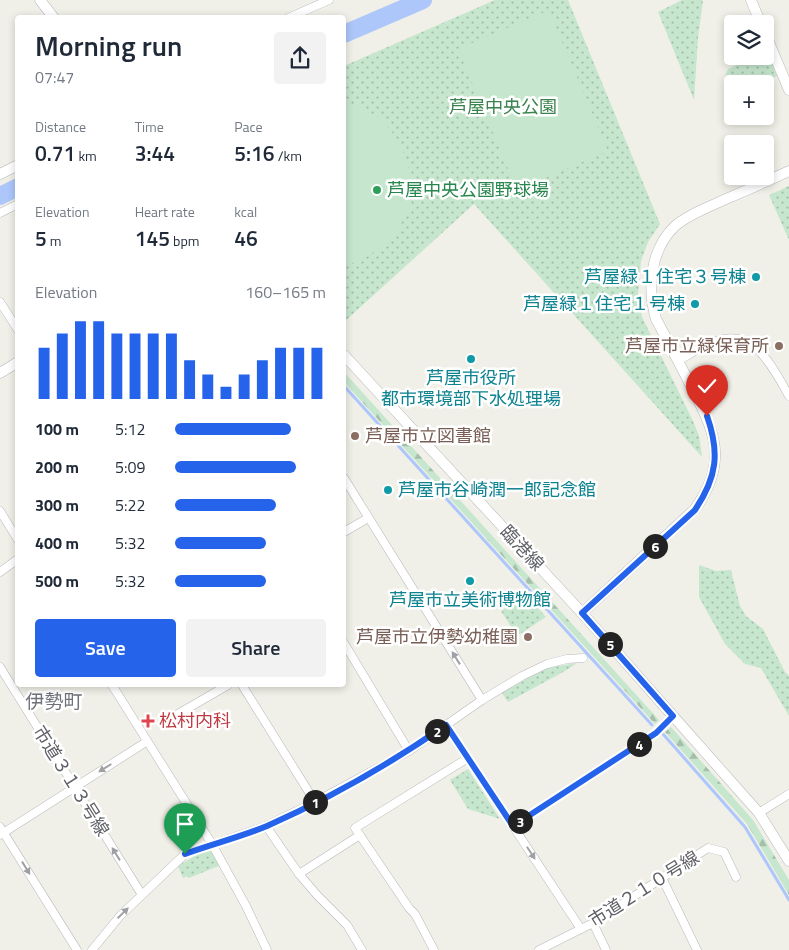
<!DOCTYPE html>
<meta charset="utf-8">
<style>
:root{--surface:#fff;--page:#f2f2f3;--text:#1f2937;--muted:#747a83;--accent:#2563eb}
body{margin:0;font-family:"Titillium Web","Noto Sans JP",sans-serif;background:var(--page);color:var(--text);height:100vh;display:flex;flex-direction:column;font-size:19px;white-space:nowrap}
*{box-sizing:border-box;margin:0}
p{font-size:16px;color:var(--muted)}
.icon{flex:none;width:28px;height:28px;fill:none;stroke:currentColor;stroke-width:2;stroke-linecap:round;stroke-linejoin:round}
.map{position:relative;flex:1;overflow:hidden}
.sheet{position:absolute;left:15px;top:15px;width:331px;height:672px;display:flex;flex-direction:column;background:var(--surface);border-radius:5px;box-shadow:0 2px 8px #0003}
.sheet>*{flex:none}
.controls{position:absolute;left:724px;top:15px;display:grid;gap:10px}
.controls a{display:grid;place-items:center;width:50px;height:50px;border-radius:5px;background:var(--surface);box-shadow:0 2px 8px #0003;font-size:25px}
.pin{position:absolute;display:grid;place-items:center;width:42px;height:42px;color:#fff;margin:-51px -21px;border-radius:50% 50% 50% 0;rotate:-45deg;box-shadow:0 0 5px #0007}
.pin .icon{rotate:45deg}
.km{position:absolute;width:25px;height:25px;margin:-12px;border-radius:50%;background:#222;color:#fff;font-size:14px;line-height:25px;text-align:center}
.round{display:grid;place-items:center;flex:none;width:52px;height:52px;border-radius:5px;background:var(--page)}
.summary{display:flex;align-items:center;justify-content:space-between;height:85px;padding:0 20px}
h1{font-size:28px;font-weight:600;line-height:38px}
.stats{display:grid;grid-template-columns:repeat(3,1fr);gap:8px;height:85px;padding:5px 20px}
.stats div{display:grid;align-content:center}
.stats b{font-size:21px;font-weight:600}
.stats small{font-size:14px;font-weight:400}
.stats p{font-size:14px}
.chart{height:140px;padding:10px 20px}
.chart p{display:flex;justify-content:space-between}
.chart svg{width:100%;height:90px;margin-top:5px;stroke:var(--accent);stroke-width:6}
.primary-button{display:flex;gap:10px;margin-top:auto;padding:10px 20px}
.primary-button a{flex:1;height:58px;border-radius:5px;background:var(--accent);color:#fff;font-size:20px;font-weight:600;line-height:58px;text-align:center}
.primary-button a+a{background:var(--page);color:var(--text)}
ul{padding:0 20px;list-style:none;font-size:16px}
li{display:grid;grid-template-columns:80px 60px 1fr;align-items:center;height:38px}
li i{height:12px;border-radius:6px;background:var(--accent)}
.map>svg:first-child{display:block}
</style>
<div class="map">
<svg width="789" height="950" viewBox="0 0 789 950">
<defs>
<pattern id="grass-dots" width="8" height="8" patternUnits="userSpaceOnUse" patternTransform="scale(1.25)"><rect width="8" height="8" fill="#c6e6cd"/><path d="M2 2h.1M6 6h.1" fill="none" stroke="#a4beaa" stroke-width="1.8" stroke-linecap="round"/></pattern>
<pattern id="forest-firs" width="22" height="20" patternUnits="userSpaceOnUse" patternTransform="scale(1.25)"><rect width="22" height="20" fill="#c6e6cd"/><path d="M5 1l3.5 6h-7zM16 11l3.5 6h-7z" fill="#a4beaa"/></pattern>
</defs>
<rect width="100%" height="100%" fill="#f0f0e8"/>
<g fill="url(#grass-dots)">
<polygon points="495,0 568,0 660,224 648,242 641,261 638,294 642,317 693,421 699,436 702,457 474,204 344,322 344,66"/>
<polygon points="682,0 703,0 698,38 694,100 658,12"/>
<path d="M768,53L777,76L758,84H732V94L728,96C724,85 723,80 728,69L759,56H765V54Z"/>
<polygon points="789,186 789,240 769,195"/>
<polygon points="699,565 716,571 731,570 740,606 746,616 763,629 785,672 789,676 789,716 761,668 745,664 725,644 699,597"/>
<polygon points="526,595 546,617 517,636 501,611"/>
<polygon points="577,663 565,671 508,702 502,693 546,668"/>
<polygon points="468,769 500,819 468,809 450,780"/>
<polygon points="208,848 221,865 189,878 187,876 183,878 178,866"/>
</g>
<g fill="url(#forest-firs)">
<polygon points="344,372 659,720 655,724 344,382"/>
<polygon points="671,727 753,820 789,880 789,895 747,824 665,732"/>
</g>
<g fill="#c6e6cd">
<polygon points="549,10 608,151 517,190 458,49"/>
<polygon points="344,105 358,106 382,119 400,143 410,172 409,208 396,234 370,255 344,267"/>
</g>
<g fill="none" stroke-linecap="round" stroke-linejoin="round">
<g stroke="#adc7fb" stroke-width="3">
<polyline points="344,386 652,725"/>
<polyline points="663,734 745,827 789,900"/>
</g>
<g stroke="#adc7fb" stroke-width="18">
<polyline points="344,34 423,0"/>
<polyline points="0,196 18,187"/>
</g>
<g stroke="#b8b8bd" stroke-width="9">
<g id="minor">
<polyline points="288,18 329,0"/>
<polyline points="0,213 18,204"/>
<polyline points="0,302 18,330"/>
<path d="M678,361C690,354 703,345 716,341C755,327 774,370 789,396"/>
<polyline points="344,478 482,700"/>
<polyline points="0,511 18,540"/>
<polyline points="344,532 368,518"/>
<polyline points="0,572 18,559"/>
<polyline points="344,643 409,751"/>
<polyline points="0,667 142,895"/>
<polyline points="112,685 212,844 246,906 267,950"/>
<polyline points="242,685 315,802"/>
<polyline points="171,718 228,685"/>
<polyline points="446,725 581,929"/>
<polyline points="759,813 789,794"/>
<polyline points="266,826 299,874 317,895 347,925 362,950"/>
<polyline points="513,826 656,733 673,716"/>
<polyline points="0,827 77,950"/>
<polyline points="0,835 146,742"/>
<polyline points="299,874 360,835"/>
<polyline points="662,878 697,950"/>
<polyline points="593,923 606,950"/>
<polyline points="92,950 120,916 185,854 266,826 315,802 409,751 482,700 522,676 547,664 567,659 583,658"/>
<polyline points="434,950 415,914 409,908 355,828 468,758"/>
<polyline points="539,950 593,923 708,848 724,852 736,877"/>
</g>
</g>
<g stroke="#b8b8bd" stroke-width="11">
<g id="tertiary">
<polyline points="40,0 54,18"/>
<polyline points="751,0 761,24"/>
<polyline points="765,33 789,90"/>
<polyline points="0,174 18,165"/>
<polyline points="344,355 582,613 673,716 759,813 789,861"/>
<polyline points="0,373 18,362"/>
<path d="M582,613L695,509C729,461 715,432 690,384C679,363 668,341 656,319C647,288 650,250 675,226C689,214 709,207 726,199C747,190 768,181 789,171"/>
</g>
</g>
<use href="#minor" stroke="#fff" stroke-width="8"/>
<use href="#tertiary" stroke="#fff" stroke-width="10"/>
</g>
<defs><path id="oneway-solid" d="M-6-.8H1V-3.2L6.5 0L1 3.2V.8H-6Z" transform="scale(1.25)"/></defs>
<g fill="#9fa0a4">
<use href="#oneway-solid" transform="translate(456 658) rotate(-122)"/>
<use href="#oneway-solid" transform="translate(105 768) rotate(148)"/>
<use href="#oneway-solid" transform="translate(531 853) rotate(57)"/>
<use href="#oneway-solid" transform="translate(116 854) rotate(-122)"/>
<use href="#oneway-solid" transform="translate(26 868) rotate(58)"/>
<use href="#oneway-solid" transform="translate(123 913) rotate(-44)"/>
</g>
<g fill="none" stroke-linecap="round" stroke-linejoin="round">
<g stroke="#fff" stroke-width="10">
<path id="route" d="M185,854C212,844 241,837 267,826C330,798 390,764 446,725L513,826L656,733L673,716L582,613L695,510C717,477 720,453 707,416"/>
</g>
<use href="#route" stroke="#2563eb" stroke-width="6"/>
</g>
<circle fill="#2e9e5b" stroke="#fff" stroke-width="2" cx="377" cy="190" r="5"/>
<g fill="#0f9aa8" stroke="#fff" stroke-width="2">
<circle cx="756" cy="277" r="5"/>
<circle cx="695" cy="304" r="5"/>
<circle cx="471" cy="359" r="5"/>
<circle cx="388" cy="490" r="5"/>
<circle cx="470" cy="581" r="5"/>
</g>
<g fill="#8d6e63" stroke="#fff" stroke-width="2">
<circle cx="779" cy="346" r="5"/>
<circle cx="355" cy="436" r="5"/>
<circle cx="528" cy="637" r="5"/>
</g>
<path fill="#e0444e" stroke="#fff" stroke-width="2" d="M145.5 713.5h5v5h5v5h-5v5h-5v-5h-5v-5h5z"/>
<g text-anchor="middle" stroke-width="5" stroke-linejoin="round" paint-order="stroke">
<g font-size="18" fill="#3a834e" stroke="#fff">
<text x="503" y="113">芦屋中央公園</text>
</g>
<g font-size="18" fill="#27864d" stroke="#fff" text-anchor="start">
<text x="387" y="196">芦屋中央公園野球場</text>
</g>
<g font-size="18" fill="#0d838f" stroke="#fff" text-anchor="end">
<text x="746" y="283">芦屋緑１住宅３号棟</text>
<text x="685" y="310">芦屋緑１住宅１号棟</text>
<text x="471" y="384" text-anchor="middle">芦屋市役所<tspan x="471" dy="21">都市環境部下水処理場</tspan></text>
<text x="398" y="496" text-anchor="start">芦屋市谷崎潤一郎記念館</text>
<text x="470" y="606" text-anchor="middle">芦屋市立美術博物館</text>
</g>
<g font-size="18" fill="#785e54" stroke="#fff" text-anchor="end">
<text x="769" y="352">芦屋市立緑保育所</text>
<text x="365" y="442" text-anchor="start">芦屋市立図書館</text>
<text x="518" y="643">芦屋市立伊勢幼稚園</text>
</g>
<g font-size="18" fill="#5f6167" stroke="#fff">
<text transform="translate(522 548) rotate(47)" y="6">臨港線</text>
<text transform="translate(71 781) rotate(58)" y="6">市道３１３号線</text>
<text transform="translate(644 889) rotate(-32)" y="6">市道２１０号線</text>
</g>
<g font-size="18" fill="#be3a42" stroke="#fff" text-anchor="start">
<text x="159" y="727">松村内科</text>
</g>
<g font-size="19" fill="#707279" stroke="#fff">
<text x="54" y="708">伊勢町</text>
</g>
</g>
</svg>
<div class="controls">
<a><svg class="icon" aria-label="layers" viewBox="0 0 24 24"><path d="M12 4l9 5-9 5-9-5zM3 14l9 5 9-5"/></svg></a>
<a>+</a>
<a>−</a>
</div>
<div class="pin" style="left:185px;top:854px;background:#1e9e55"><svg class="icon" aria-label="arrive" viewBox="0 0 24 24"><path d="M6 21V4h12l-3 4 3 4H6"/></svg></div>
<div class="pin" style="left:707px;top:416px;background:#d93025"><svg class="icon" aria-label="check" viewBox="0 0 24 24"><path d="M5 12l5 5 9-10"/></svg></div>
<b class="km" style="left:315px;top:802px">1</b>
<b class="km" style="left:437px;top:731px">2</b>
<b class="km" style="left:520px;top:821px">3</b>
<b class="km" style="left:639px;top:744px">4</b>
<b class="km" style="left:610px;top:644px">5</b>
<b class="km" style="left:655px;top:546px">6</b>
<section class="sheet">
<div class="summary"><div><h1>Morning run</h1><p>07:47</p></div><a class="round"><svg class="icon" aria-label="share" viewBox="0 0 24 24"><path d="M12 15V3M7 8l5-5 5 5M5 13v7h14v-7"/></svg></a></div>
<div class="stats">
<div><p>Distance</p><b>0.71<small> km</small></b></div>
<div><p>Time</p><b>3:44</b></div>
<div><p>Pace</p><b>5:16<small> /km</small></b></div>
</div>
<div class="stats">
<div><p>Elevation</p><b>5<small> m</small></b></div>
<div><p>Heart rate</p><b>145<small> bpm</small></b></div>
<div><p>kcal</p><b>46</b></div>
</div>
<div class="chart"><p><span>Elevation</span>160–165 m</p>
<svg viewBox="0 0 160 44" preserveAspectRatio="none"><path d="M5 44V19M15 44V12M25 44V6M35 44V6M45 44V12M55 44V12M65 44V12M75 44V12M85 44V25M95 44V32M105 44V38M115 44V32M125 44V25M135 44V19M145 44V19M155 44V19"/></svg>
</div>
<ul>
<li><b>100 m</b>5:12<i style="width:77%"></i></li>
<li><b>200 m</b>5:09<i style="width:80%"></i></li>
<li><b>300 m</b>5:22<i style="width:67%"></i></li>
<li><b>400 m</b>5:32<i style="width:60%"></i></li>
<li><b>500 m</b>5:32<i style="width:60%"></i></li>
</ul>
<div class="primary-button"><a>Save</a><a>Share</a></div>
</section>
</div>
